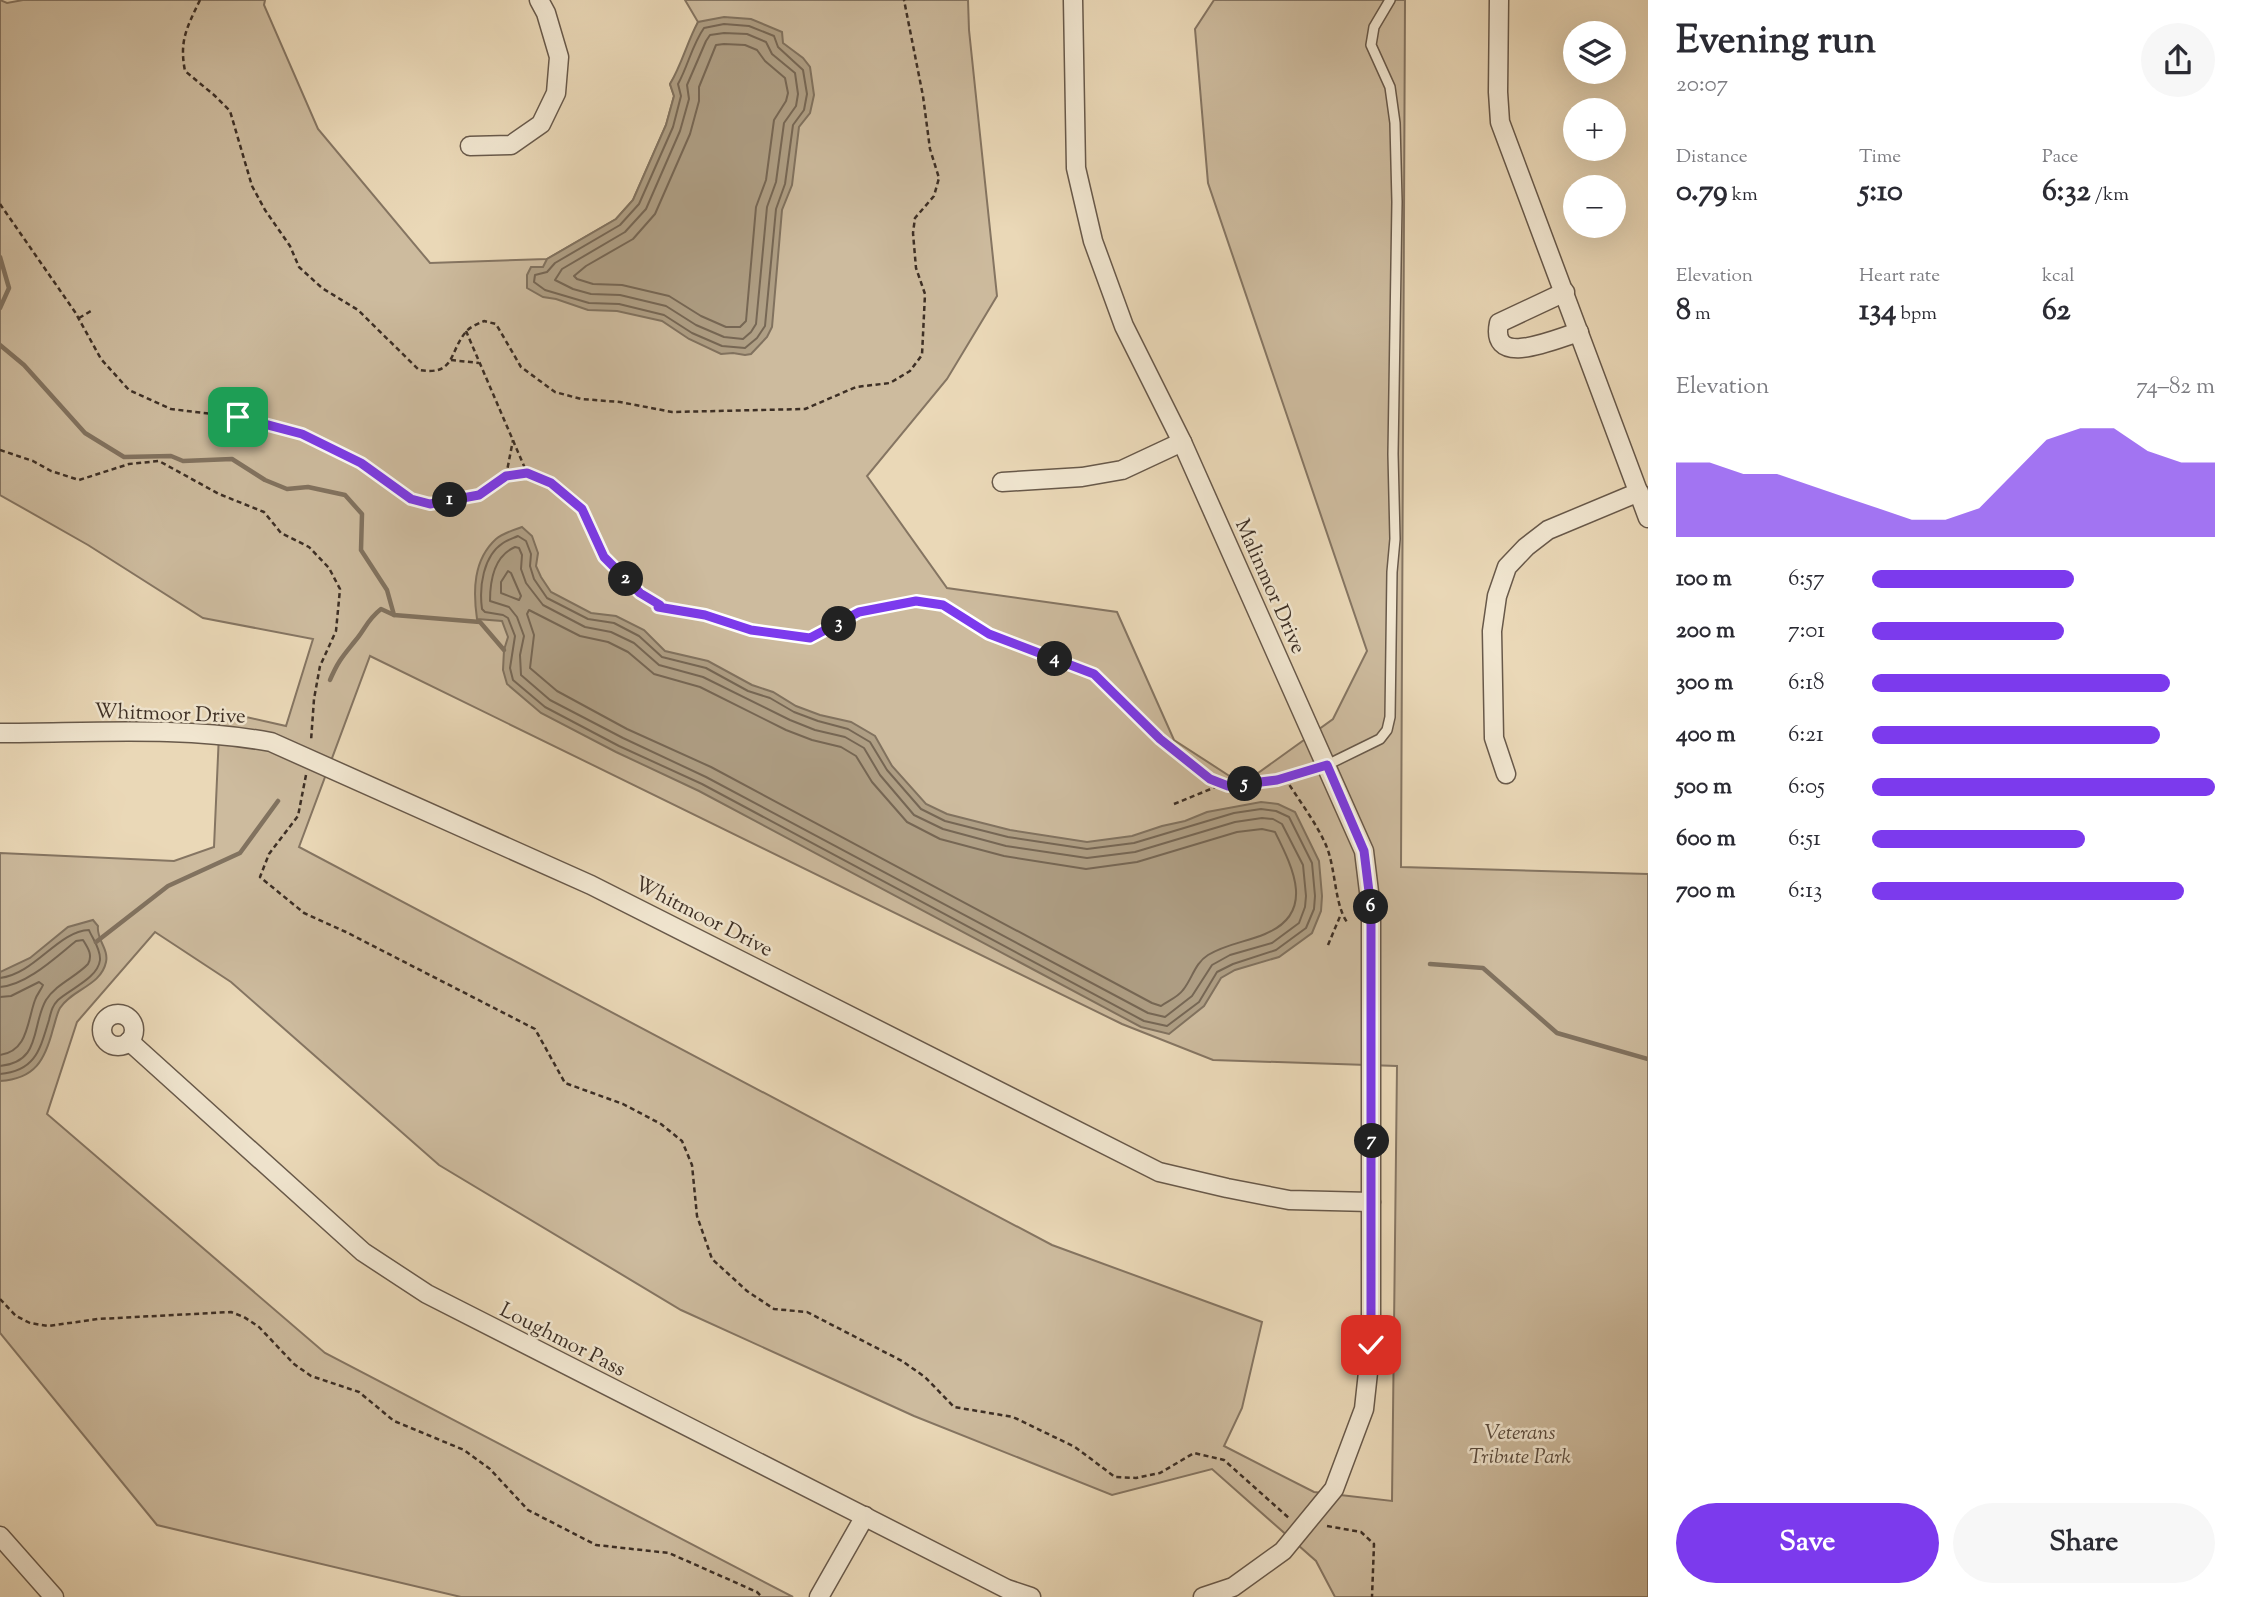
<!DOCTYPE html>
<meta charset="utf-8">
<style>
:root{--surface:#fff;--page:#f7f7f7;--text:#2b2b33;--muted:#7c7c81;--accent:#7c3aed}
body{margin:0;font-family:"Sorts Mill Goudy",serif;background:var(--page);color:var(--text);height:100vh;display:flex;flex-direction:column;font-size:26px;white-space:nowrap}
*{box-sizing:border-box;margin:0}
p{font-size:23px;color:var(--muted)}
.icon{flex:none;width:38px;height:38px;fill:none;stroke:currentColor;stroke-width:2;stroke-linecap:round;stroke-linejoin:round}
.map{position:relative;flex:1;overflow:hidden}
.sheet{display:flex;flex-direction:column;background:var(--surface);width:595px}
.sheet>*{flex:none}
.fabs{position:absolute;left:1563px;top:21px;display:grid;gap:14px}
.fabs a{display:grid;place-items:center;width:63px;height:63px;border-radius:50%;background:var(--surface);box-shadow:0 7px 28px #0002;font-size:35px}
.pin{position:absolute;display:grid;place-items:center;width:60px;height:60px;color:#fff;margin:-30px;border-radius:14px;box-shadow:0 4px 10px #0006}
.km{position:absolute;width:35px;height:35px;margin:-18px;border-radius:50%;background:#222;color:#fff;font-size:19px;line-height:35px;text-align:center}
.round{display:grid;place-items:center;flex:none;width:74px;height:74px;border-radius:37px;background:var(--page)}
.summary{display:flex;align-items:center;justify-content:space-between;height:119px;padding:0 28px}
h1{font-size:38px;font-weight:700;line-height:52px}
.figures{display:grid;grid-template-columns:repeat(3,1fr);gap:10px;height:119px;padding:7px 28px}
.figures div{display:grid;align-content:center}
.figures b{font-size:30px;font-weight:700}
.figures small{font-size:19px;font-weight:400}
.figures p{font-size:19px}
.chart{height:196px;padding:14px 28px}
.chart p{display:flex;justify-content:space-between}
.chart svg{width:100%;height:126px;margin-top:7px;fill:var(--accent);opacity:.7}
.button{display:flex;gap:14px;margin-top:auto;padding:14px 28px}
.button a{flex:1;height:80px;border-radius:42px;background:var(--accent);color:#fff;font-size:28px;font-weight:700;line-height:80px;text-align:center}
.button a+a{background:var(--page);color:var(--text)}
ul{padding:0 28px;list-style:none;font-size:23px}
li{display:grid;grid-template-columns:112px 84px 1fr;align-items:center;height:52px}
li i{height:18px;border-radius:9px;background:var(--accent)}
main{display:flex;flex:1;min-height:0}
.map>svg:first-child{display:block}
</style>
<main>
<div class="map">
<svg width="1648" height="1597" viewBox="0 0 1648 1597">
<rect width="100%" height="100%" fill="#ead8b7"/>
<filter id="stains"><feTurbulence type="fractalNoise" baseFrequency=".00286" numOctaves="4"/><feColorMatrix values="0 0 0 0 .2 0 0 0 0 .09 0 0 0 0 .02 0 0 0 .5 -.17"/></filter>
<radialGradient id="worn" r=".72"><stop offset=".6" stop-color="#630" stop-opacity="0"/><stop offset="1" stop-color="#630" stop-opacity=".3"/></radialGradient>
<path fill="#cdbb9e" stroke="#857562" stroke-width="2" fill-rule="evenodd" d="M0,0L7,3L23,0H265L264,5L318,129L430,263L547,259L616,219L633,200L666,125L674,96L670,84L679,69L698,22L685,0H968L969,30L997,296L947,379L867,476L947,588L1117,612L1174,740L1231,777L1258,773L1333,719L1367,651L1208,183L1195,29L1214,0H1405L1401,867L1648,874V1597H1335L1316,1561L1212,1469L1112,1495L914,1416L681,1310L439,1165L231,982L155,932L77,1022L47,1114L325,1353L793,1597H461L157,1525L0,1333V853L174,861L214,847L220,711L286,726L313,639L203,618L88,545L0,495ZM370,656L1122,1024L1213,1060L1397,1066L1392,1501L1314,1492L1224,1446L1242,1408L1262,1322L1052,1245L299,847Z"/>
<g fill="#af9f85" stroke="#81725f" stroke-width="2">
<path d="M724,17L751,19L782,32L783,43L803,58L810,67L814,95L810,113L799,127L792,185L782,210L772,327L767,337L751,354L745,355L733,353L721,354L689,339L662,321L617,311L588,310L556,299L543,297L527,288V275L531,267H543L547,259L616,219L633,200L666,125L674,96L670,84C682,64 687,42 698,22Z"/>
<path d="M522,527L532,536L538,553L536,566L541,577L551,592L591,613L616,616L644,630L665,651L708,661L752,685L773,692L796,706L820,715L851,722L875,736L892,766L926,804L947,814L1010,830L1087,842L1132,836L1162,826L1185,821L1207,812L1261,802L1278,804L1295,812L1319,861L1322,896L1321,911L1312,933L1279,957L1235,970L1221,978L1204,1006L1169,1034L1141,1027L699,791L616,752L541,713L507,684L503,670L504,650L508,637L502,621L477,619C473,591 473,560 496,539C503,533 514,530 522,527Z"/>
<path d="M93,920L98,926C96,939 109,949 106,962C101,986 72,989 60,1008C57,1013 55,1023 53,1029C45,1060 35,1079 0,1081V972L30,958L68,927Z"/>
</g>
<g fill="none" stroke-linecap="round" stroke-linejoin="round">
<g stroke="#766755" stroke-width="2">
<path d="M724,24L749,26L774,36L778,47L803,70L807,94L804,110L793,125L785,184L776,209L765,326L757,338L745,348L722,346L692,333L664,315L619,304L589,303L545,290L534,282L535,275L547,272L555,263L620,225L639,204L673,127L681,96L678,84C688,66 692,45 704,28Z"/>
<polygon points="724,33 747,34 766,42 772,54 795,73 798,94 796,106 784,123 776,182 767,207 756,324 751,332 743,339 724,337 696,325 666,306 620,295 591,294 573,289 555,280 562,269 625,232 646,209 680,131 689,99 687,85 706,41 710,35"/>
<polygon points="724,44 745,45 757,50 765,61 785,78 788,93 786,101 774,120 766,180 756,207 746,321 740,327 726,327 701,316 669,296 622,285 593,284 577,279 574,276 586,266 633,239 655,214 690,134 699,101 699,87 716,45"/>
<path d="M518,536L526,541L531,554L530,566L534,579L547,598L588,619L614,623L639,636L662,657L706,668L748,691L770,698L794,712L818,721L848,729L870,742L887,770L921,809L945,821L1008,837L1087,849L1134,843L1234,813L1261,809L1276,811L1289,817L1312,863L1315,896L1314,909L1306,928L1276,950L1233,964L1217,972L1199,1002L1167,1026L1144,1021L702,784L619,746L545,707L513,680L510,668L515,636L508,618L503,615L485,612L482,609C479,587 483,556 503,543C507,540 514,538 518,536Z"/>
<path d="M515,547L519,548L522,555L521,569L526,583L543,605L585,627L611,632L634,643L659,665L703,677L790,720L815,730L845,737L864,748L880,775L914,815L943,829L1006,846L1087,858L1135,852L1235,822L1262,818L1273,819L1282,824L1303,865L1306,896L1305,907L1299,923L1272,943L1230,955L1212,965L1192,996L1165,1017L1148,1013L706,777L623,738L550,700L521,675L520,655L524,636L517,617L509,607L490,601C490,580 494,556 515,547Z"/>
<polygon points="508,571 511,573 521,596 519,600 501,593 501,582"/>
<path d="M529,610L580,636L608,642L628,652L654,674L700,687L786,730L812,740L841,747L856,756L872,782L907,822L940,839L1004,856L1086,869L1137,862L1237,832L1262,829L1275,832C1293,868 1316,913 1265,934C1246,942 1226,944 1208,955C1195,963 1192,979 1183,990C1178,997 1168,1001 1161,1006L1152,1003L711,767L627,729L557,691L530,668L534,635L527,614Z"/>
<path d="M0,978C35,974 58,931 89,930C92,938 101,949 100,960C98,978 70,989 58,1000C52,1006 51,1012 49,1020C40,1049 36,1071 0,1074"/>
<path d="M0,987C27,985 56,957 76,941L83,940C88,948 93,955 88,964C76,977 56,984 46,1000C31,1026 42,1062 0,1066"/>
<path d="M0,997L11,996L39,982L43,985C41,990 37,994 35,1000C27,1022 28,1051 0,1055"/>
</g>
<g stroke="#81725f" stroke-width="4.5">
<polyline points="0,257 9,288 0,308"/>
<polyline points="0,345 24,365 85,433 124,457 171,456 183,461 232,459 265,480 287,489 308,487 345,495 362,514 361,550 387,590 394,615"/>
<path d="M330,680C338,661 343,656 355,641C366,628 367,620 381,609L394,615L480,622L504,650"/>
<polyline points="96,942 168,886 240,853 278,801"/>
<polyline points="1430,964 1483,968 1557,1033 1648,1059"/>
</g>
<g stroke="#68594a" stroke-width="12">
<polyline id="lane" points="1327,765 1380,739 1387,730 1390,717 1392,572 1395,539 1393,454 1397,202 1395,123 1390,87 1371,45 1374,27 1390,0"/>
</g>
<g stroke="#68594a" stroke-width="21">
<g id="street">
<polyline points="1073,0 1076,168 1093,241 1124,326 1182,442 1364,851 1371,908 1371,1345 1364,1409 1334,1489 1283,1551 1233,1587 1203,1597"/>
<polyline points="1499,0 1498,92 1500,122 1648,518"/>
<polyline points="470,146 511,145 541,124 556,93 559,57 546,13 539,0"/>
<path d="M1565,292L1499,323C1489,370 1557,338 1579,332"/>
<polyline points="1002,482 1082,477 1122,470 1182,442"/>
<path d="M0,733C90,733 183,726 271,742L591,885L1159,1172L1227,1188L1289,1200L1371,1202"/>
<polyline points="1506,774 1494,738 1492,631 1497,596 1507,567 1526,547 1548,530 1639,492"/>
<circle cx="118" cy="1030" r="16"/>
<polyline points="129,1041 363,1252 427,1294 1007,1589 1031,1597"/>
<polyline points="0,1536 54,1597"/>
<polyline points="819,1597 865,1516"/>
</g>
</g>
<g stroke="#3d2f25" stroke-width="2.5" stroke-dasharray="5 3.5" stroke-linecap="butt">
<path d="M200,0C187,27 179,41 185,71L214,95L230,111L252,186L265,210L290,246L299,267L322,288L358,310L419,370C455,376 449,353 465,333C469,327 478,324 484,321L496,324L521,367L555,392L581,399L620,402L672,412L805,409L856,387L890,383L910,371L922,355L925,294L916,268L913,233L915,218L934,196L939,178L930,149L923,96L904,0"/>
<polyline points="0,204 75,312 101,359 129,390 171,409 238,417 302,434 361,463 411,499 430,504 479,495 506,476 527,473 551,483 582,508 604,557 640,593 660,605 658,607 705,615 751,630 810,638 859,612 916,601 943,605 989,634 1094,674 1160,739 1210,779 1228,786 1277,780 1311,770"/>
<polyline points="79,318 91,311"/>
<polyline points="466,331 527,473"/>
<polyline points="451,360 479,363"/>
<polyline points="0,450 33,461 51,471 79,480 129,464 159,461 219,494 264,512 281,533 309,547 329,568 340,589 336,631 320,666 314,699 311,741"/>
<polyline points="506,476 513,440"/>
<polyline points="306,775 298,816 269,854 260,877 304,913 346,932 535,1029 565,1083 623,1104 661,1124 682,1141 692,1165 697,1216 712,1259 747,1291 774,1309 807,1312 902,1361 925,1377 954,1407 1013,1417 1075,1447 1115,1477 1136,1478 1160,1473 1194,1453 1224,1460 1290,1519"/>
<path d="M1285,778C1298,799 1315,821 1325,843C1336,866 1334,904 1347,922"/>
<polyline points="1174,804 1223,784"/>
<polyline points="1328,945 1341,914"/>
<polyline points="0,1299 16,1316 30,1323 48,1326 98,1319 231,1312 244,1317 259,1327 294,1364 311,1376 359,1392 394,1421 464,1450 490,1469 528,1510 596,1545 669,1553 757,1592 762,1597"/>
<polyline points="1327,1526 1361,1532 1374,1544 1372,1597"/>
</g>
<use href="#lane" stroke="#f1e6d0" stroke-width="9"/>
<use href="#street" stroke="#f1e6d0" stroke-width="18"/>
</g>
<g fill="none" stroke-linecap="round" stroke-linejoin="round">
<g stroke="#fff" stroke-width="14">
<polyline id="route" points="238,417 302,434 361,463 411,499 430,504 479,495 506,476 527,473 551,483 582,509 604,557 640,593 660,605 658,607 705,615 751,630 810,638 859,612 916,601 943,605 989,634 1094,674 1160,739 1210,779 1228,786 1277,780 1327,765 1364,851 1371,908 1371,1345"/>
</g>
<use href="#route" stroke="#7c3aed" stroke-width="9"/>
</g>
<g text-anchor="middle" stroke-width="5" stroke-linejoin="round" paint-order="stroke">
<g font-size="21" fill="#3d2f25" stroke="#f1e6d0">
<text transform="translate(1271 586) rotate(66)" y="7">Malinmor Drive</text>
<text transform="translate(170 713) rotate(2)" y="7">Whitmoor Drive</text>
<text transform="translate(704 916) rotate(27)" y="7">Whitmoor Drive</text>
<text transform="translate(563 1339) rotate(27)" y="7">Loughmor Pass</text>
</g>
<g font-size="21" font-style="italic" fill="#5a4b3d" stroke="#f1e6d0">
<text x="1520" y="1439">Veterans<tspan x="1520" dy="24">Tribute Park</tspan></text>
</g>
</g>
<rect width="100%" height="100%" filter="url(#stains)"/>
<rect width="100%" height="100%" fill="url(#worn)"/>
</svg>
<div class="fabs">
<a><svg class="icon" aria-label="layers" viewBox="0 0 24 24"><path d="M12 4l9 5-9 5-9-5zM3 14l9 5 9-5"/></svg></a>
<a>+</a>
<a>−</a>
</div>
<div class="pin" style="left:238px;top:417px;background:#1e9e55"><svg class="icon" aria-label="arrive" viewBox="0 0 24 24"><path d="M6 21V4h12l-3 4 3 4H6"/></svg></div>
<div class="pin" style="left:1371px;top:1345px;background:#d93025"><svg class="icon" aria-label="check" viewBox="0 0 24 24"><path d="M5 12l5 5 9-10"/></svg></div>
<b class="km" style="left:450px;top:500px">1</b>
<b class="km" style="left:626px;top:579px">2</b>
<b class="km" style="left:839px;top:624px">3</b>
<b class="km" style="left:1055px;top:659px">4</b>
<b class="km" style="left:1245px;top:784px">5</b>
<b class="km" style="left:1371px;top:907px">6</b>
<b class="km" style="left:1372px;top:1141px">7</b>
</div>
<section class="sheet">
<div class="summary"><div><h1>Evening run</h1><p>20:07</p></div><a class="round"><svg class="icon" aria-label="share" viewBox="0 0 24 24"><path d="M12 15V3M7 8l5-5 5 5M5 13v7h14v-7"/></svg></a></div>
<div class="figures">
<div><p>Distance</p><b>0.79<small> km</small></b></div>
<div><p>Time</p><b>5:10</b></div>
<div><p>Pace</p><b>6:32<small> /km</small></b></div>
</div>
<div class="figures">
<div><p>Elevation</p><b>8<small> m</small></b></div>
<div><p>Heart rate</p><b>134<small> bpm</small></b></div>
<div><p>kcal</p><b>62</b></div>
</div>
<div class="chart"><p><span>Elevation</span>74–82 m</p>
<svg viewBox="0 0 160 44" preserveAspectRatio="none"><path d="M0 44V18L10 18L20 22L30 22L40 26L50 30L60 34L70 38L80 38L90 34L100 22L110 10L120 6L130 6L140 14L150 18L160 18V44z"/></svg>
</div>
<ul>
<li><b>100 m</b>6:57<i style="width:59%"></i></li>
<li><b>200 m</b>7:01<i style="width:56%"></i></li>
<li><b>300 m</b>6:18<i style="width:87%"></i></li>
<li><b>400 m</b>6:21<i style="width:84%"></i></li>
<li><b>500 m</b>6:05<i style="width:100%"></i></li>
<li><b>600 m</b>6:51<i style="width:62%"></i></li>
<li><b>700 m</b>6:13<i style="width:91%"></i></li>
</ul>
<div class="button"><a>Save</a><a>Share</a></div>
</section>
</main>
